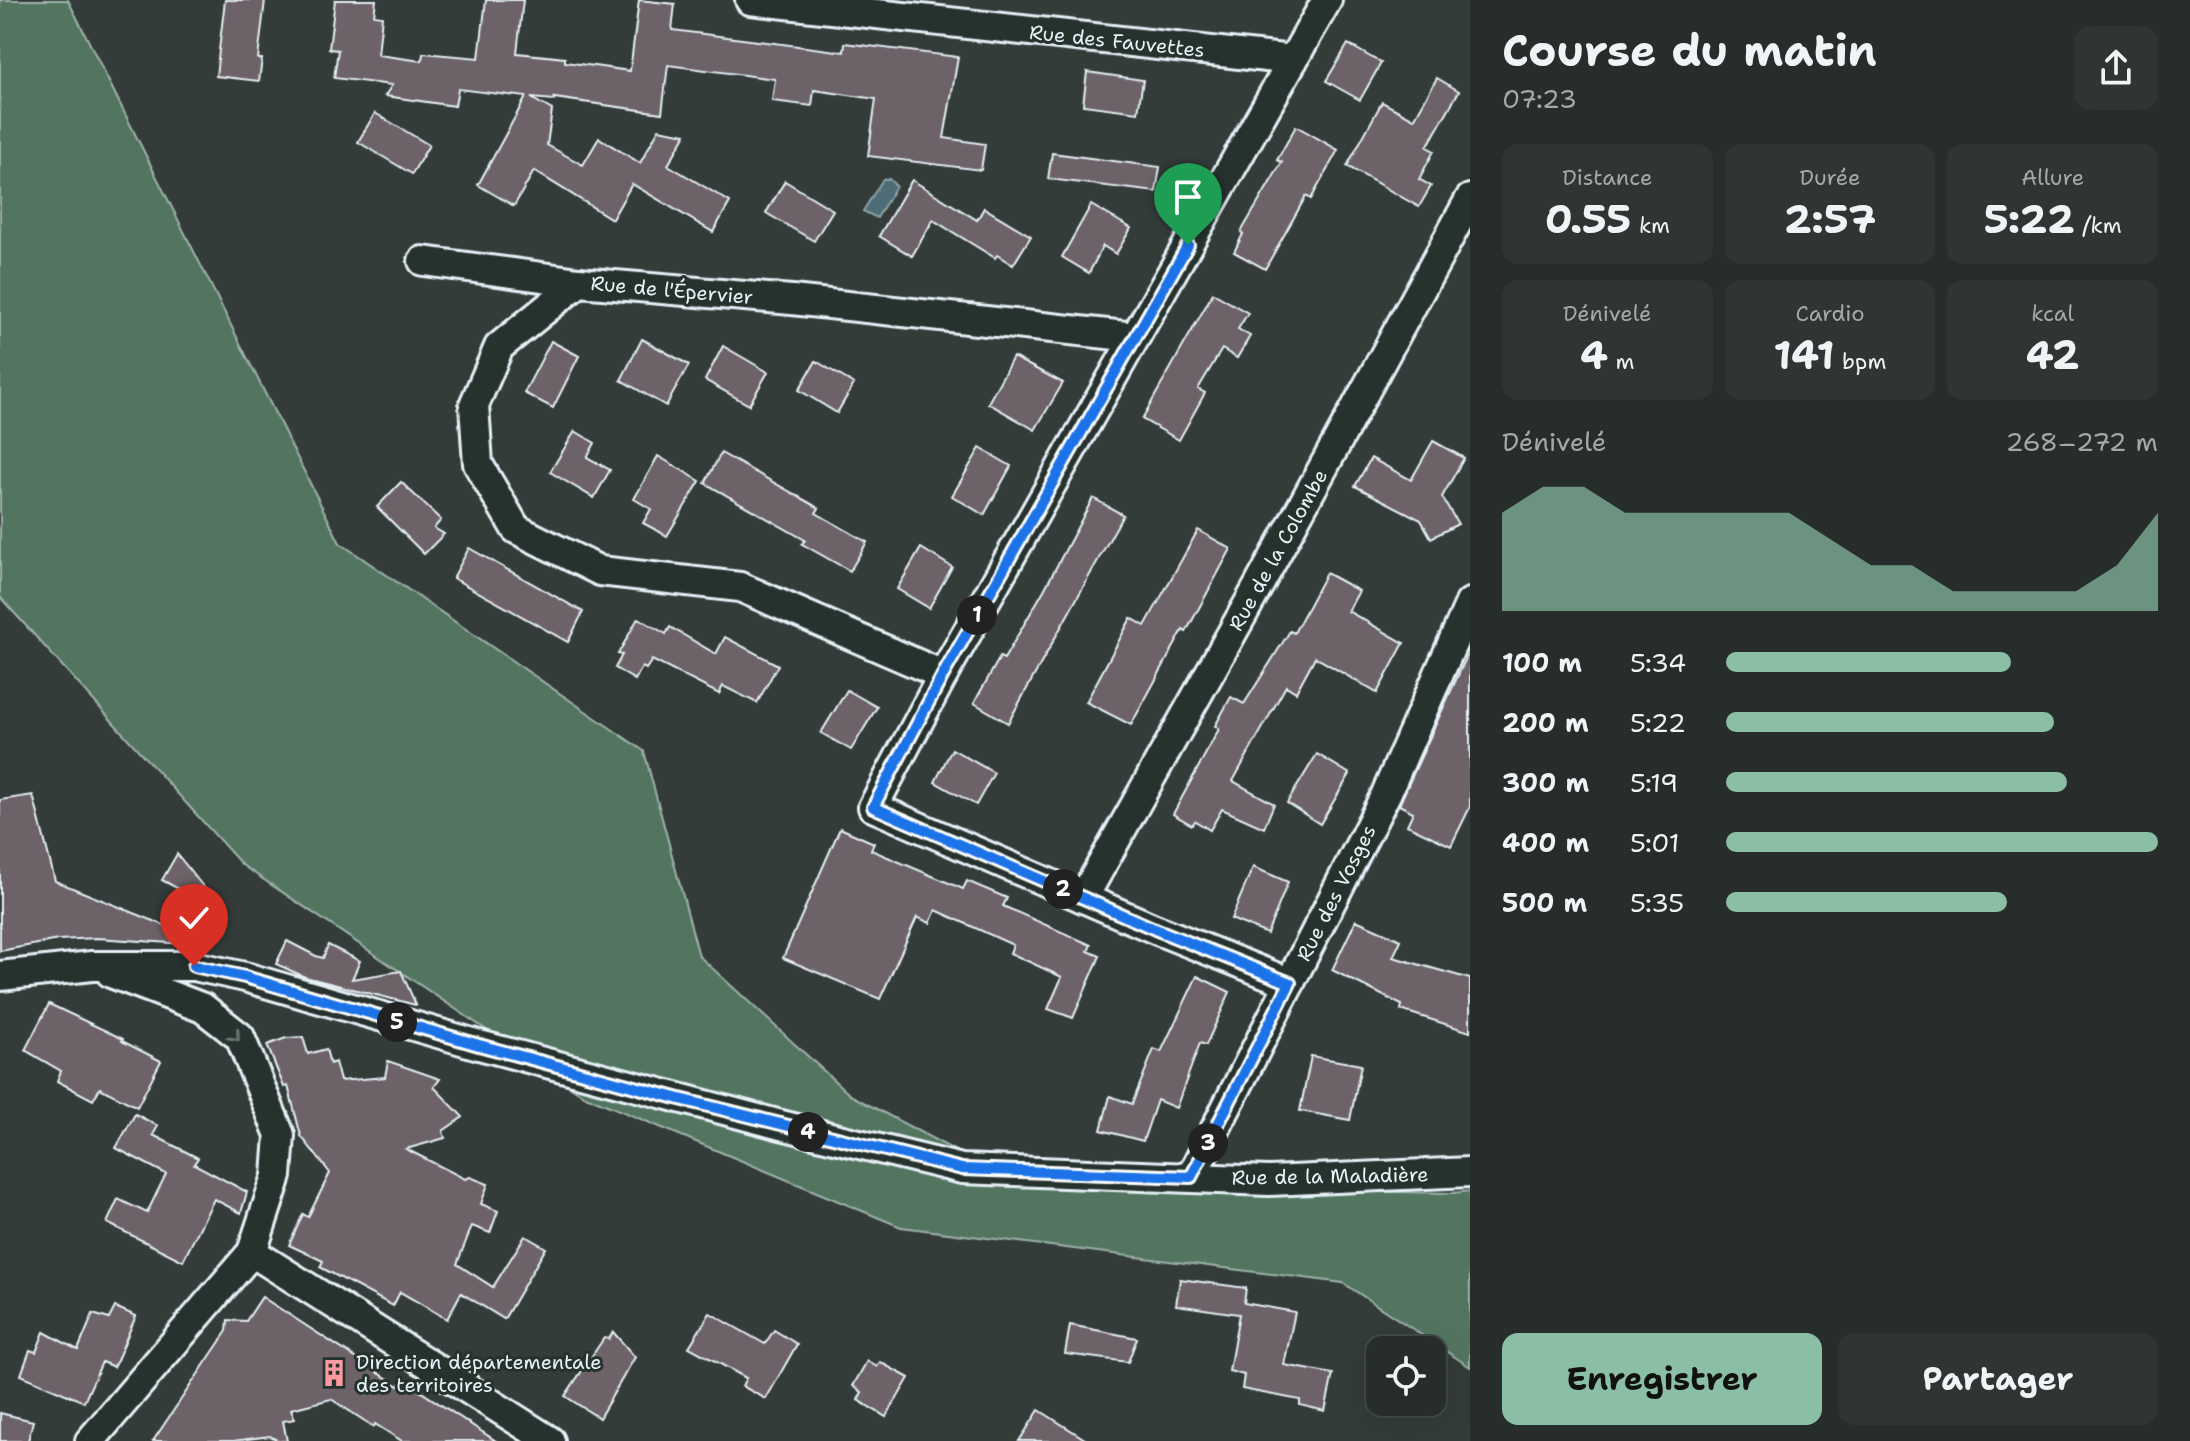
<!DOCTYPE html>
<html lang="fr">
<meta charset="utf-8">
<style>
:root{--surface:#272d2b;--page:#2f3533;--text:#f1f3f6;--muted:#a4a8a9;--line:#434947;--accent:#8abfa5}
body{margin:0;font-family:"Shantell Sans",sans-serif;background:var(--page);color:var(--text);height:100vh;display:flex;flex-direction:column;font-size:30px;white-space:nowrap}
*{box-sizing:border-box;margin:0}
p{font-size:26px;color:var(--muted)}
.icon{flex:none;width:44px;height:44px;fill:none;stroke:currentColor;stroke-width:2;stroke-linecap:round;stroke-linejoin:round}
.map{position:relative;flex:1;overflow:hidden}
.drawer{display:flex;flex-direction:column;background:var(--surface);width:720px}
.drawer>*{flex:none}
.fabs{position:absolute;left:1366px;top:1336px;display:grid;gap:16px}
.fabs a{display:grid;place-items:center;width:80px;height:80px;border-radius:16px;background:var(--surface);box-shadow:0 8px 32px #0002,0 0 0 2px var(--line);font-size:40px}
.pin{position:absolute;display:grid;place-items:center;width:68px;height:68px;color:#fff;margin:-82px -34px;border-radius:50% 50% 50% 0;rotate:-45deg;box-shadow:0 0 8px #0007}
.pin .icon{rotate:45deg}
.km{position:absolute;width:40px;height:40px;margin:-20px;border-radius:50%;background:#222;color:#fff;font-size:22px;line-height:40px;text-align:center}
.round{display:grid;place-items:center;flex:none;width:84px;height:84px;border-radius:16px;background:var(--page)}
.summary{display:flex;align-items:center;justify-content:space-between;height:136px;padding:0 32px}
h1{font-size:44px;font-weight:700;line-height:60px}
.stats{display:grid;grid-template-columns:repeat(3,1fr);gap:12px;height:136px;padding:8px 32px}
.stats div{display:grid;align-content:center;border-radius:16px;background:var(--page);text-align:center}
.stats b{font-size:40px;font-weight:700}
.stats small{font-size:22px;font-weight:400}
.stats p{font-size:22px}
.chart{height:224px;padding:16px 32px}
.chart p{display:flex;justify-content:space-between}
.chart svg{width:100%;height:144px;margin-top:8px;fill:var(--accent);opacity:.7}
.action{display:flex;gap:16px;margin-top:auto;padding:16px 32px}
.action a{flex:1;height:92px;border-radius:16px;background:var(--accent);color:#111;font-size:32px;font-weight:700;line-height:92px;text-align:center}
.action a+a{background:var(--page);color:var(--text)}
ul{padding:0 32px;list-style:none;font-size:26px}
li{display:grid;grid-template-columns:128px 96px 1fr;align-items:center;height:60px}
li i{height:20px;border-radius:10px;background:var(--accent)}
main{display:flex;flex:1;min-height:0}
.map>svg:first-child{display:block}
</style>
<main>
<div class="map">
<svg width="1470" height="1441" viewBox="0 0 1470 1441">
<rect width="100%" height="100%" fill="#343c39"/>
<filter id="ink" filterUnits="userSpaceOnUse"><feTurbulence type="fractalNoise" baseFrequency=".0125" numOctaves="2"/><feDisplacementMap in="SourceGraphic" scale="16" xChannelSelector="R" yChannelSelector="G"/><feConvolveMatrix kernelMatrix="1 2 1 2 8 2 1 2 1" color-interpolation-filters="sRGB"/></filter>
<g filter="url(#ink)">
<polygon fill="#537560" stroke="#9eb3ac" stroke-width="2" points="0,0 68,0 340,543 644,751 699,956 850,1095 1020,1185 1452,1193 1470,1191 1470,1367 1343,1283 901,1227 583,1095 242,865 0,597"/>
<polygon fill="#4e6c75" stroke="#8ca1a9" stroke-width="2" points="883,179 889,179 896,186 877,218 863,211"/>
<g fill="#6c6268" stroke="#e8f1f8" stroke-width="2">
<polygon points="225,0 265,0 258,59 262,59 259,81 216,76"/>
<polygon points="335,0 376,0 374,15 382,16 378,55 422,61 423,53 479,58 486,0 523,0 517,53 565,58 565,62 630,71 639,0 675,4 672,30 844,52 845,43 958,57 944,138 985,144 981,170 868,156 876,99 814,90 812,106 772,101 775,79 668,65 662,113 554,98 554,100 531,98 552,110 547,145 583,165 599,138 640,163 659,129 686,134 668,165 730,202 713,232 632,184 612,219 534,171 514,206 478,185 526,97 458,89 455,106 385,96 392,85 334,78 338,50 329,49"/>
<polygon points="1348,44 1381,63 1360,100 1326,81"/>
<polygon points="1087,72 1143,80 1138,112 1083,105"/>
<polygon points="1437,78 1459,91 1427,147 1434,151 1419,179 1431,186 1419,207 1347,166 1382,102 1414,119"/>
<polygon points="375,113 429,145 412,174 358,142"/>
<polygon points="1296,126 1338,150 1311,199 1306,196 1265,269 1234,252 1243,234 1241,232 1282,162 1277,160"/>
<polygon points="1052,153 1160,167 1156,192 1048,179"/>
<polygon points="912,180 977,220 984,208 1031,236 1013,265 997,255 995,258 933,220 912,256 879,236"/>
<polygon points="785,181 833,210 814,241 766,213"/>
<polygon points="1091,205 1131,228 1116,254 1103,246 1089,273 1062,257"/>
<polygon points="1213,293 1248,313 1238,329 1250,336 1237,358 1222,349 1198,389 1205,393 1179,440 1142,419"/>
<polygon points="642,339 689,365 666,406 621,380"/>
<polygon points="551,341 579,356 553,408 524,393"/>
<polygon points="723,346 768,372 749,405 705,380"/>
<polygon points="1013,357 1063,383 1035,430 988,403"/>
<polygon points="816,361 854,384 837,413 799,390"/>
<polygon points="575,431 595,443 587,457 610,470 594,498 550,472"/>
<polygon points="1433,441 1464,458 1442,497 1458,524 1431,538 1421,520 1355,486 1371,458 1411,480"/>
<polygon points="980,448 1011,466 984,515 952,496"/>
<polygon points="721,453 819,508 816,513 867,542 850,571 802,544 805,540 705,483"/>
<polygon points="658,456 700,481 667,536 643,523 651,509 634,499"/>
<polygon points="401,482 441,520 434,528 444,534 424,554 377,507"/>
<polygon points="1093,498 1123,515 1008,723 974,703 1000,657 1004,659 1044,590"/>
<polygon points="1198,530 1231,549 1186,632 1183,630 1131,725 1086,702 1131,618 1145,626"/>
<polygon points="469,548 583,612 568,642 453,578"/>
<polygon points="921,548 952,567 929,608 897,589"/>
<polygon points="1326,573 1359,591 1348,611 1404,643 1377,693 1315,657 1296,692 1286,686 1233,781 1274,804 1264,828 1222,809 1210,830 1195,821 1192,825 1173,814 1219,729 1215,726 1231,697 1244,704 1290,631 1294,633"/>
<polygon points="638,618 666,634 670,627 716,654 725,637 778,665 757,703 723,686 719,694 652,660 646,669 642,667 635,680 615,668 622,655 618,654"/>
<polygon points="1470,649 1470,807 1451,846 1407,825 1413,812 1399,805"/>
<polygon points="847,690 877,707 851,750 821,733"/>
<polygon points="952,749 994,773 976,805 935,782"/>
<polygon points="1317,754 1350,774 1320,824 1287,803"/>
<polygon points="33,795 55,881 201,940 200,945 97,938 58,940 0,951 0,800"/>
<polygon points="840,828 874,843 871,850 963,889 967,881 1007,898 1003,906 1091,945 1088,951 1100,956 1073,1018 1048,1009 1062,977 1010,953 1013,945 936,910 930,923 917,917 880,999 783,958"/>
<polygon points="177,854 225,914 162,880"/>
<polygon points="1253,867 1288,882 1267,934 1231,919"/>
<polygon points="1356,920 1401,940 1393,957 1470,979 1470,1032 1401,1010 1402,1005 1332,970"/>
<polygon points="287,941 316,956 323,958 328,945 360,961 352,979 401,971 416,1005 305,977 276,964"/>
<polygon points="1197,976 1230,992 1206,1045 1200,1043 1176,1108 1157,1100 1143,1141 1101,1130 1110,1096 1132,1104 1154,1049 1161,1052"/>
<polygon points="49,1004 123,1039 122,1041 161,1061 137,1107 100,1088 93,1100 57,1081 61,1071 25,1050"/>
<polygon points="303,1037 308,1054 326,1049 330,1064 335,1062 340,1081 385,1077 388,1061 440,1079 434,1087 463,1117 443,1131 445,1138 406,1149 465,1179 470,1177 488,1184 481,1204 498,1211 490,1233 472,1226 457,1264 493,1287 525,1236 546,1248 504,1319 461,1293 447,1319 400,1292 393,1306 320,1267 323,1261 289,1245 303,1214 308,1217 330,1173 301,1136 288,1086 284,1087 267,1045 286,1038"/>
<polygon points="1311,1056 1361,1065 1350,1120 1300,1111"/>
<polygon points="135,1114 158,1126 153,1135 198,1158 194,1164 247,1192 241,1213 214,1199 183,1261 107,1223 118,1199 147,1213 166,1174 116,1148"/>
<polygon points="1180,1279 1246,1288 1244,1303 1295,1312 1284,1365 1333,1374 1325,1411 1300,1405 1300,1400 1242,1389 1244,1375 1229,1371 1239,1314 1176,1305"/>
<polygon points="262,1297 399,1386 403,1380 496,1441 402,1441 375,1424 374,1427 331,1399 291,1409 295,1419 283,1421 287,1441 279,1441 270,1436 233,1441 153,1441 227,1331 228,1320 246,1321"/>
<polygon points="115,1307 136,1316 114,1367 102,1362 84,1402 21,1375 30,1350 36,1352 44,1332 78,1350 93,1314 109,1319"/>
<polygon points="710,1313 765,1344 774,1330 797,1344 766,1399 742,1386 746,1378 689,1347"/>
<polygon points="1070,1325 1137,1338 1128,1362 1065,1354"/>
<polygon points="613,1332 635,1357 599,1418 565,1396 604,1338 609,1339"/>
<polygon points="867,1361 877,1367 880,1362 909,1378 886,1417 858,1400 862,1392 853,1386"/>
<polygon points="1039,1410 1088,1441 1019,1441"/>
<polygon points="0,1413 33,1421 28,1441 0,1441"/>
</g>
<g fill="none" stroke-linecap="round" stroke-linejoin="round">
<g stroke="#e8f1f8" stroke-width="34">
<g id="street">
<polyline points="750,0 1293,60"/>
<polyline points="423,261 579,282"/>
<polyline points="943,675 740,587 600,571 516,529 478,464 474,405 499,347 579,282 792,300 1135,337"/>
<polyline points="1083,898 1259,585 1470,199"/>
<polyline points="0,976 92,966 194,966 245,977 479,1045 781,1125 962,1169 1269,1181 1470,1172"/>
<polyline points="1290,983 1155,929 873,807 943,675 1327,0"/>
<polyline points="1191,1177 1386,794 1470,603"/>
<polyline points="252,1252 550,1441"/>
<polyline points="90,1441 252,1252 277,1176 280,1135 240,1037 203,1008 111,973"/>
</g>
</g>
<use href="#street" stroke="#26332d" stroke-width="28"/>
</g>
<defs><path id="oneway-chevron" d="M-2-3.5L2.5 0L-2 3.5" fill="none" stroke-width="1.6" stroke-linecap="round" stroke-linejoin="round" transform="scale(2)"/></defs>
<use stroke="#6a7674" href="#oneway-chevron" transform="translate(235 1036) rotate(49)"/>
</g>
<g fill="none" stroke-linecap="round" stroke-linejoin="round" filter="url(#ink)">
<g stroke="#fff" stroke-width="16">
<polyline id="route" points="194,966 245,977 479,1045 680,1099 962,1169 1191,1177 1290,983 1155,929 873,807 943,675 1188,245"/>
</g>
<use href="#route" stroke="#1a73e8" stroke-width="10"/>
</g>
<defs>
<g id="building-bare" transform="scale(2.16)"><path d="M-4-6H4V6H1V3H-1V6H-4ZM-2.5-4.3h1.7v1.8h-1.7ZM.8-4.3h1.7v1.8H.8ZM-2.5-1h1.7V.8h-1.7ZM.8-1h1.7V.8H.8Z" fill="#ff9aa2" stroke="#26332d" stroke-width="2.5" paint-order="stroke"/></g>
</defs>
<g fill-rule="evenodd">
<use href="#building-bare" x="334" y="1373"/>
</g>
<g text-anchor="middle" stroke-width="6" stroke-linejoin="round" paint-order="stroke">
<g font-size="20" fill="#e8f1f8" stroke="#26332d">
<text transform="translate(1117 41) rotate(6)" y="7">Rue des Fauvettes</text>
<text transform="translate(672 290) rotate(5)" y="7">Rue de l'Épervier</text>
<text transform="translate(1278 550) rotate(-61)" y="7">Rue de la Colombe</text>
<text transform="translate(1336 893) rotate(-63)" y="7">Rue des Vosges</text>
<text transform="translate(1330 1176) rotate(-1)" y="7">Rue de la Maladière</text>
</g>
<g font-size="20" fill="#e8f1f8" stroke="#26332d" text-anchor="start">
<text x="356" y="1369">Direction départementale<tspan x="356" dy="23">des territoires</tspan></text>
</g>
</g>
</svg>
<div class="fabs">
<a><svg class="icon" aria-label="locate" viewBox="0 0 24 24"><circle cx="12" cy="12" r="6"/><path d="M12 2v4M12 18v4M2 12h4M18 12h4"/></svg></a>
</div>
<div class="pin" style="left:1188px;top:245px;background:#1e9e55"><svg class="icon" aria-label="arrive" viewBox="0 0 24 24"><path d="M6 21V4h12l-3 4 3 4H6"/></svg></div>
<div class="pin" style="left:194px;top:966px;background:#d93025"><svg class="icon" aria-label="check" viewBox="0 0 24 24"><path d="M5 12l5 5 9-10"/></svg></div>
<b class="km" style="left:977px;top:615px">1</b>
<b class="km" style="left:1063px;top:889px">2</b>
<b class="km" style="left:1208px;top:1143px">3</b>
<b class="km" style="left:808px;top:1132px">4</b>
<b class="km" style="left:397px;top:1022px">5</b>
</div>
<section class="drawer">
<div class="summary"><div><h1>Course du matin</h1><p>07:23</p></div><a class="round"><svg class="icon" aria-label="share" viewBox="0 0 24 24"><path d="M12 15V3M7 8l5-5 5 5M5 13v7h14v-7"/></svg></a></div>
<div class="stats">
<div><p>Distance</p><b>0.55<small> km</small></b></div>
<div><p>Durée</p><b>2:57</b></div>
<div><p>Allure</p><b>5:22<small> /km</small></b></div>
</div>
<div class="stats">
<div><p>Dénivelé</p><b>4<small> m</small></b></div>
<div><p>Cardio</p><b>141<small> bpm</small></b></div>
<div><p>kcal</p><b>42</b></div>
</div>
<div class="chart"><p><span>Dénivelé</span>268–272 m</p>
<svg viewBox="0 0 160 44" preserveAspectRatio="none"><path d="M0 44V14L10 6L20 6L30 14L40 14L50 14L60 14L70 14L80 22L90 30L100 30L110 38L120 38L130 38L140 38L150 30L160 14V44z"/></svg>
</div>
<ul>
<li><b>100 m</b>5:34<i style="width:66%"></i></li>
<li><b>200 m</b>5:22<i style="width:76%"></i></li>
<li><b>300 m</b>5:19<i style="width:79%"></i></li>
<li><b>400 m</b>5:01<i style="width:100%"></i></li>
<li><b>500 m</b>5:35<i style="width:65%"></i></li>
</ul>
<div class="action"><a>Enregistrer</a><a>Partager</a></div>
</section>
</main>
